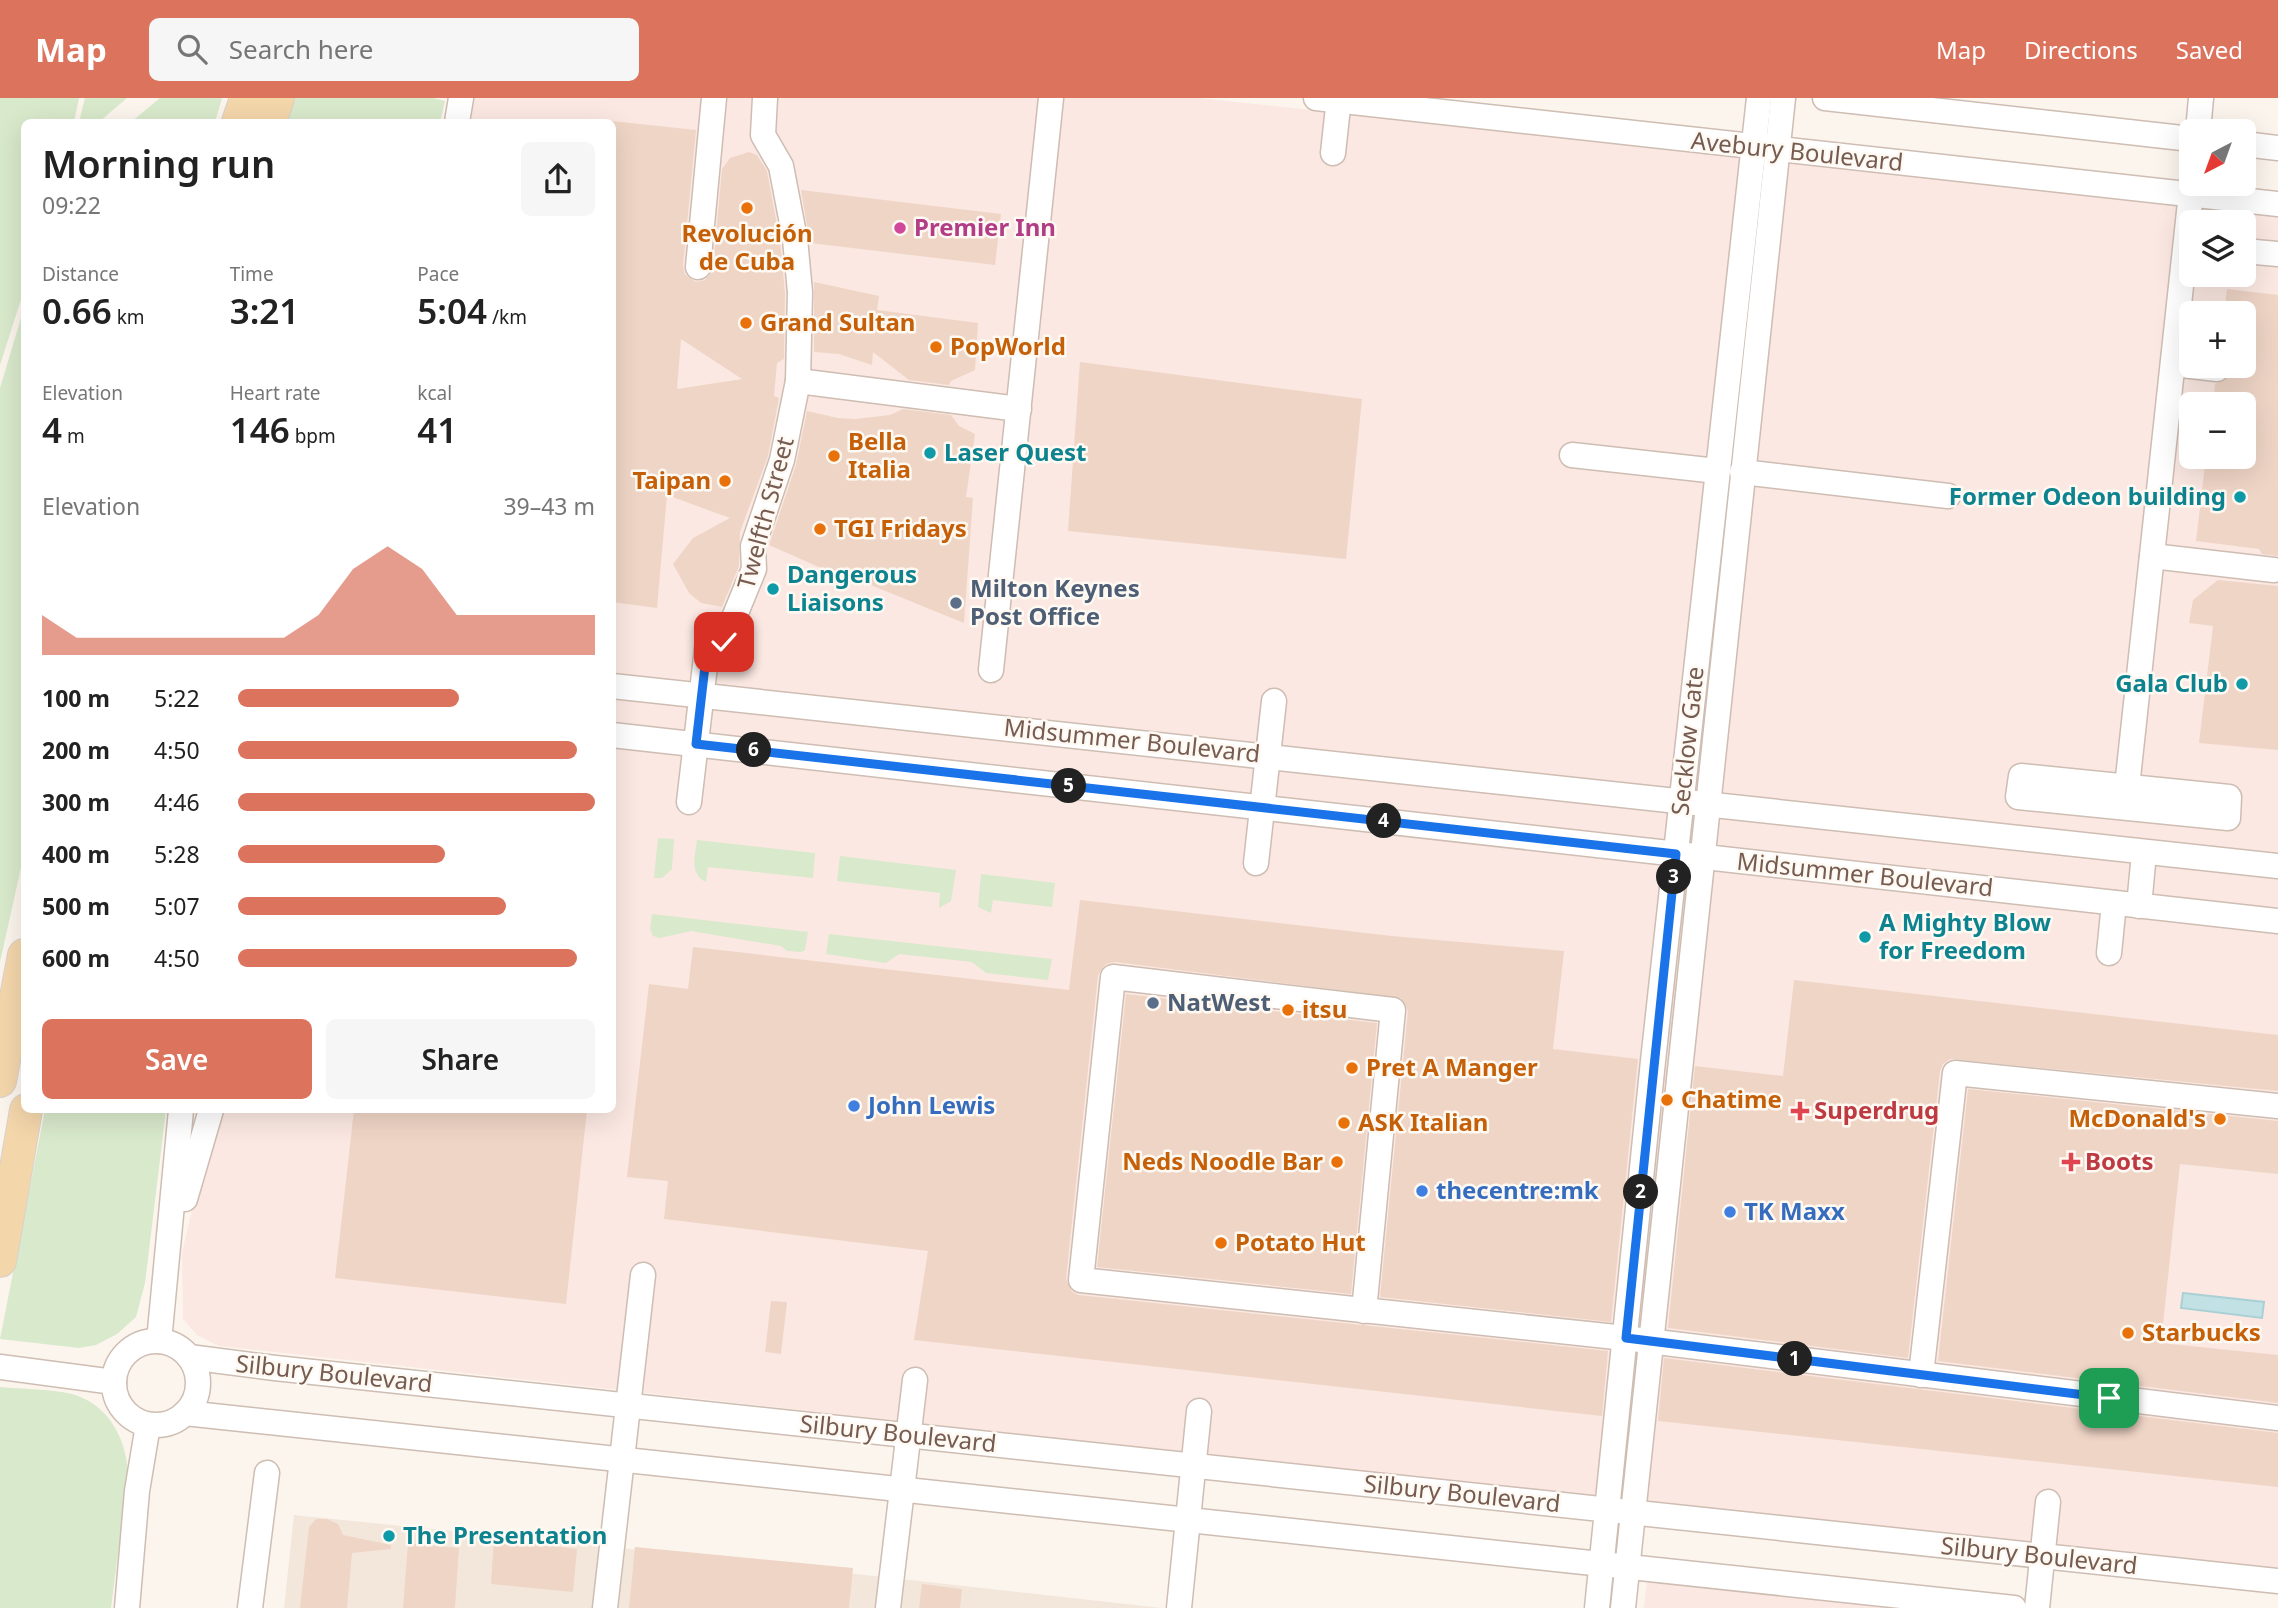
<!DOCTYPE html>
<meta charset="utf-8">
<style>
:root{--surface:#fff;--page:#f6f6f6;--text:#222;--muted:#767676;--accent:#db735d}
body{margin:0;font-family:"Noto Sans",sans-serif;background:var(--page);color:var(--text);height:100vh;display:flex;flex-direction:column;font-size:26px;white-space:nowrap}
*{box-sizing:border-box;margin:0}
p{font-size:23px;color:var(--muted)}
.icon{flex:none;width:38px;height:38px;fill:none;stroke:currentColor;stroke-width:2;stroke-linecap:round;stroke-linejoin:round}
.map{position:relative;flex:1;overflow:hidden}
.panel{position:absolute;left:21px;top:21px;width:595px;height:994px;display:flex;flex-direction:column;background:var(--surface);border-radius:10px;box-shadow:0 7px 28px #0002}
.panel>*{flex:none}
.needle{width:46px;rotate:221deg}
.tools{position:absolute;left:2179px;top:21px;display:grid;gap:14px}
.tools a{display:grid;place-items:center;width:77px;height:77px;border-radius:10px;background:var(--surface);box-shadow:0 7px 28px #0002;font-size:35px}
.pin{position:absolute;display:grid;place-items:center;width:60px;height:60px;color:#fff;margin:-30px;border-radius:14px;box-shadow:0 4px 10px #0006}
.km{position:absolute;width:35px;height:35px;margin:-18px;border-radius:50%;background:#222;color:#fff;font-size:19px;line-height:35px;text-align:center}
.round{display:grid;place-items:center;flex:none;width:74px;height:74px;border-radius:10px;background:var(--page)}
.overview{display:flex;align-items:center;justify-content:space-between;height:119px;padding:0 21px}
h1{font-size:38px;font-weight:600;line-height:52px}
.figures{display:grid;grid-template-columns:repeat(3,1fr);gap:10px;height:119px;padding:7px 21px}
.figures div{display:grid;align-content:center}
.figures b{font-size:35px;font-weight:600}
.figures small{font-size:19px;font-weight:400}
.figures p{font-size:19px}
.chart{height:196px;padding:14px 21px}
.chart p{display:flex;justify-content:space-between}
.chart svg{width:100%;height:126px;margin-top:7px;fill:var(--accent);opacity:.7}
.primary-button{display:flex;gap:14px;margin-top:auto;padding:14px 21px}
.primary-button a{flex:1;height:80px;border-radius:10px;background:var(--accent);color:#fff;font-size:28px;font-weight:600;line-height:80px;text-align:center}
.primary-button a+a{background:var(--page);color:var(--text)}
ul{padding:0 21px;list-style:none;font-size:23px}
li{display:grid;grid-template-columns:112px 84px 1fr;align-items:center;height:52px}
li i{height:18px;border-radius:9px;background:var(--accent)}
header{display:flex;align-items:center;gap:42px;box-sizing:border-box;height:98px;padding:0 35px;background:var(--accent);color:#fff}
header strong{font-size:33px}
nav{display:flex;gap:38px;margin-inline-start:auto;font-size:24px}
.search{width:490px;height:63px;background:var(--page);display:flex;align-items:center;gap:18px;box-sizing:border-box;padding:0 24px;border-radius:10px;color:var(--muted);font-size:26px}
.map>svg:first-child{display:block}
</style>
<header>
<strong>Map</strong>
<div class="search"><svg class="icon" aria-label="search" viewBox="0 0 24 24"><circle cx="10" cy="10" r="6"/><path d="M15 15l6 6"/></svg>Search here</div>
<nav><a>Map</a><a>Directions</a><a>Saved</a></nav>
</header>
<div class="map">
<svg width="2278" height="1510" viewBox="0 0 2278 1510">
<rect width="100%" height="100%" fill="#fcf5ed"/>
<polygon fill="#f3e7dc" points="294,1417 650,1453 1162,1510 284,1510"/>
<g fill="#fbe8e2" fill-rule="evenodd">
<path d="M474,0H1199L2278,115V1475L219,1248L197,1237L183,1221L182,1155L206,1051L219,1012H612V24H471ZM2191,124H2244V177H2191ZM2191,215H2244V268H2191ZM2191,306H2244V359H2191Z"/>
<polygon points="1647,1483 1905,1510 1644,1510"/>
</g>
<g fill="#d9e9cb">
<polygon points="0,0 79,0 74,24 24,24 24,192 0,267"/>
<polygon points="85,0 127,0 99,24 79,24"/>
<polygon points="160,0 222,0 215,24 131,24"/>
<polygon points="293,0 433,0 445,3 440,24 285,24"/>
<polygon points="24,210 24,756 0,864 0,290"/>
<polygon points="658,740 674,741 672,771 662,780 654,780"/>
<path d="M697,742L815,755L813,780L708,769L706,784C689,776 695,758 697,742Z"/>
<polygon points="840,758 956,772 951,803 939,810 940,795 837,783"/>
<polygon points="981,776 1055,785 1052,809 993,802 991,815 978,809"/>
<polygon points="652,816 808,834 805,852 801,854 787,853 781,848 691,833 660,840 653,838 650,831"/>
<polygon points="829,836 1052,861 1048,882 986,875 972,864 899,856 886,865 826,856"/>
<polygon points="45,1012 166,1012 145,1185 136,1219 117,1236 96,1247 79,1250 0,1241"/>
<path d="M0,1289C23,1291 49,1291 72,1296C109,1306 127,1342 128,1377L111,1510H0Z"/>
</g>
<polygon fill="#c2e1e4" stroke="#a9d0d5" stroke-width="2" points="2183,1195 2264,1204 2262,1220 2181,1210"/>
<g fill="#efd5c6" fill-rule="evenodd">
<path d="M612,23L696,32L683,168L685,176L696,184L705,182L713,170L722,71L730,60L749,54L757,57L767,73L780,143L785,195L784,261L777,265L774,298L779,300L768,358L740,434L739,468L722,509L701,505L689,495L673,466L693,440L730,420L667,397L657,510L612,504ZM681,241L742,281L677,291Z"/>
<polygon points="801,92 1001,116 995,167 810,145"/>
<polygon points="814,184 879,198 877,212 978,225 975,272 951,283 949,287 909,282 873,254 872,267 839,256 814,254"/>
<polygon points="2227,191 2278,197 2278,458 2262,456 2259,451 2196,443 2206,359 2244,359 2244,306 2213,306 2215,286 2228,280 2231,268 2244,268 2244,215 2224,215"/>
<polygon points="1080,264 1362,301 1346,461 1068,433"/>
<polygon points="903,311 951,317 959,328 975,336 966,399 973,400 964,525 856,481 855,485 769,447 796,367 807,313 838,320 855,321 890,317"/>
<polygon points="2218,482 2278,488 2278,652 2199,645 2213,528 2189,525 2193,502"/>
<polygon points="1080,802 1392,838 1564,853 1553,951 1638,961 1611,1224 1380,1199 1408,913 1401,900 1115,864 1106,866 1098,877 1066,1181 1072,1194 1079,1197 1608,1253 1602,1318 914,1242 928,1153 664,1121 668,1083 627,1079 649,886 688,891 693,849 1069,892"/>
<polygon points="1794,882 2278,937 2278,993 1950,961 1943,966 1940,973 1908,1260 1668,1230 1695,968 1783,978"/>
<polygon points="1126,896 1377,925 1351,1196 1097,1169"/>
<polygon points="1968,991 2278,1023 2278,1076 2180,1066 2161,1245 2278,1257 2278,1305 1938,1263"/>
<polygon points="354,1012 587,1012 566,1206 335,1180"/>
<polygon points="771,1203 787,1204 781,1256 765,1254"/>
<polygon points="1664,1260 2278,1335 2278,1389 1658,1323"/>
<polygon points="316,1421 327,1421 338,1426 343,1437 391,1447 391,1451 352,1455 347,1510 300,1510 309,1429"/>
<polygon points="494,1440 577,1451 573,1494 491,1486"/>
<polygon points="408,1445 459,1450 455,1510 403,1510"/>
<polygon points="635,1449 853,1470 849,1510 629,1510"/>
<polygon points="922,1486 962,1491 960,1510 919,1510"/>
</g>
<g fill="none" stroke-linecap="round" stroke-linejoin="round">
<g stroke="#cebdb2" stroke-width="27">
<g id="minor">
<polyline points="1316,0 2278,106"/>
<polyline points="1825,0 2191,41"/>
<polyline points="457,24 461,0"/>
<polyline points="2198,33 2201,0"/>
<polyline points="2244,46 2278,50"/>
<polyline points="1333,55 1339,0"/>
<polyline points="2244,153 2278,156"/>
<polyline points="698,169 714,0"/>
<polyline points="2173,266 2217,271"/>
<polyline points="798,283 1019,311"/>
<polyline points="1572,357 1717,373"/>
<polyline points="1742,374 1948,398"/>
<polyline points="2152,458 2274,472"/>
<polyline points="991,572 1051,0"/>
<polyline points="612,588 2278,768"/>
<polyline points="612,637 2278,823"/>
<polygon points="2021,678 2229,699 2228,720 2018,699"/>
<polyline points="2127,689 2192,86"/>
<polyline points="689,704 708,542 724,544 754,471 753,448 782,362 798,283 800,194 795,141 781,68 763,37 765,0"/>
<polyline points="1256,765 1274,603"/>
<polyline points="2139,808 2144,755"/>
<polyline points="2109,855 2114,805"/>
<polyline points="185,1101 211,1012"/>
<polyline points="1364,1213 1393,912 1113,879 1081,1182 1616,1239 2278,1320"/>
<polyline points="159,1243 181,1012"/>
<circle cx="156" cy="1285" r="42"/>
<polyline points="189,1259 275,1270 2278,1483"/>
<polyline points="0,1269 114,1284"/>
<polyline points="1921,1277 1955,975 2278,1008"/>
<polyline points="185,1315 2014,1510"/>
<polyline points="127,1510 137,1393 148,1327"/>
<polyline points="250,1510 267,1375"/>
<polyline points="605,1510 643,1177"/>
<polyline points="888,1510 915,1282"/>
<polyline points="1179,1510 1199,1313"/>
<polyline points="1597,1510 1653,963 1759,0"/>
<polyline points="1623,1510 1783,0"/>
<polyline points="2037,1510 2048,1404"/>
</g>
</g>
<g stroke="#d9d1ce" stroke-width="34">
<g id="major">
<polyline points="238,24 246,0"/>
<polyline points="270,24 278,0"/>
<polyline points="0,983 24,857"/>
<polyline points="0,1163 26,1012"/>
</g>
</g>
<use href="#minor" stroke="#fff" stroke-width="24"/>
<use href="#major" stroke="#f4d6ab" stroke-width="32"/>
</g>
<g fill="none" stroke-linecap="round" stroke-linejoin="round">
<g stroke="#fff" stroke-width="14">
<polyline id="route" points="724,544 708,542 696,646 1676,756 1626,1240 2109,1300"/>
</g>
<use href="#route" stroke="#1a73e8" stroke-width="9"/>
</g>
<g fill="#e8710a" stroke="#fef9f3" stroke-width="2.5">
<circle cx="747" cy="110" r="7"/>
<circle cx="746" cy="225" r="7"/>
<circle cx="936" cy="249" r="7"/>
<circle cx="834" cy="358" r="7"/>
<circle cx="725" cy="383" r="7"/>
<circle cx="820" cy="431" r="7"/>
<circle cx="1288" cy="912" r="7"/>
<circle cx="1352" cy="970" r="7"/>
<circle cx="1667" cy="1002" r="7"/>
<circle cx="2220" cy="1021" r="7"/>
<circle cx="1344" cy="1025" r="7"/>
<circle cx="1337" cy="1064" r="7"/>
<circle cx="1221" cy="1145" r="7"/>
<circle cx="2128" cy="1235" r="7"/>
</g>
<circle fill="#d1479c" stroke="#fef9f3" stroke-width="2.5" cx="900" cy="130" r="7"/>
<g fill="#0f9aa8" stroke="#fef9f3" stroke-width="2.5">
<circle cx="930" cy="355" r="7"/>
<circle cx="2240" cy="399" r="7"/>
<circle cx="773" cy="491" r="7"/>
<circle cx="2242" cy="586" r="7"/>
<circle cx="1865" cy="839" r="7"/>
<circle cx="389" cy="1438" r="7"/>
</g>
<g fill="#5c6f8a" stroke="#fef9f3" stroke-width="2.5">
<circle cx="956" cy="505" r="7"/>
<circle cx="1153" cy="905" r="7"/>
</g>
<g fill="#3f7fe0" stroke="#fef9f3" stroke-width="2.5">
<circle cx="854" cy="1008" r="7"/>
<circle cx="1422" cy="1093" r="7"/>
<circle cx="1730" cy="1114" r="7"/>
</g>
<g fill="#e0444e" stroke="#fef9f3" stroke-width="2.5">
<path d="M1796.5 1002.5h7v7h7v7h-7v7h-7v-7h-7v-7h7z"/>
<path d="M2067.5 1053.5h7v7h7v7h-7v7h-7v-7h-7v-7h7z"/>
</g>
<g text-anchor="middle" stroke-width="5" stroke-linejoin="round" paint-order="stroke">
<g font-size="24" fill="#765c50" stroke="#fef9f3">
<text transform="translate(1797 54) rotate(6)" y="8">Avebury Boulevard</text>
<text transform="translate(766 415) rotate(-75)" y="8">Twelfth Street</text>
<text transform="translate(1132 643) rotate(6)" y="8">Midsummer Boulevard</text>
<text transform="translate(1688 643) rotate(-84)" y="8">Secklow Gate</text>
<text transform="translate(1865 777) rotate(6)" y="8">Midsummer Boulevard</text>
<text transform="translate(334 1276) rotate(6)" y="8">Silbury Boulevard</text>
<text transform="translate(898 1336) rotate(6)" y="8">Silbury Boulevard</text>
<text transform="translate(1462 1396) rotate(6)" y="8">Silbury Boulevard</text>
<text transform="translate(2039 1458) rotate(6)" y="8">Silbury Boulevard</text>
</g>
<g font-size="24" font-weight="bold" fill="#b23c85" stroke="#fef9f3" text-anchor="start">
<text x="914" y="138">Premier Inn</text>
</g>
<g font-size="24" font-weight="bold" fill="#c56008" stroke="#fef9f3" text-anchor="start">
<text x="747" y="144" text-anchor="middle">Revolución<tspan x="747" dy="28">de Cuba</tspan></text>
<text x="760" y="233">Grand Sultan</text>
<text x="950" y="257">PopWorld</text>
<text x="848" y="352">Bella<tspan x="848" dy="28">Italia</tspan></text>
<text x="711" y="391" text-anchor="end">Taipan</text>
<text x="834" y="439">TGI Fridays</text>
<text x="1302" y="920">itsu</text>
<text x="1366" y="978">Pret A Manger</text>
<text x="1681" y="1010">Chatime</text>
<text x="2206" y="1029" text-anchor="end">McDonald's</text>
<text x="1358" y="1033">ASK Italian</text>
<text x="1323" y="1072" text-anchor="end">Neds Noodle Bar</text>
<text x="1235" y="1153">Potato Hut</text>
<text x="2142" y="1243">Starbucks</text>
</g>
<g font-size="24" font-weight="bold" fill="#0d838f" stroke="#fef9f3" text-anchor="start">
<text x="944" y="363">Laser Quest</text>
<text x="2226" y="407" text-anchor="end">Former Odeon building</text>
<text x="787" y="485">Dangerous<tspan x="787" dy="28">Liaisons</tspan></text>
<text x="2228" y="594" text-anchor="end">Gala Club</text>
<text x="1879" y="833">A Mighty Blow<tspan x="1879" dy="28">for Freedom</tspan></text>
<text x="403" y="1446">The Presentation</text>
</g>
<g font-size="24" font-weight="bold" fill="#4e5e75" stroke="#fef9f3" text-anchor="start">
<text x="970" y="499">Milton Keynes<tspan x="970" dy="28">Post Office</tspan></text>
<text x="1167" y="913">NatWest</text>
</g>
<g font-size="24" font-weight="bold" fill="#366cbe" stroke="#fef9f3" text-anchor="start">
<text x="868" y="1016">John Lewis</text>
<text x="1436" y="1101">thecentre:mk</text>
<text x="1744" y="1122">TK Maxx</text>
</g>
<g font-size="24" font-weight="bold" fill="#be3a42" stroke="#fef9f3" text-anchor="start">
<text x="1814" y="1021">Superdrug</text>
<text x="2085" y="1072">Boots</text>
</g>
</g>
</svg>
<div class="tools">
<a><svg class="needle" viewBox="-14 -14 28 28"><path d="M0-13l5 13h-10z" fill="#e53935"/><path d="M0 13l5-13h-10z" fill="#767676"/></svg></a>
<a><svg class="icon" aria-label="layers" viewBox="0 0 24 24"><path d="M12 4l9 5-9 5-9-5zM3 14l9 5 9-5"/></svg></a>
<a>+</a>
<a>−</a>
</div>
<div class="pin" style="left:2109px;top:1300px;background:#1e9e55"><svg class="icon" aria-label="arrive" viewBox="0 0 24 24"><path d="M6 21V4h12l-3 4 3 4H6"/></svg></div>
<div class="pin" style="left:724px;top:544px;background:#d93025"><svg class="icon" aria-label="check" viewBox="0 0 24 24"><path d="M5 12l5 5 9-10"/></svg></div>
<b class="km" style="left:1795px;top:1261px">1</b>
<b class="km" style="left:1641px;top:1094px">2</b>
<b class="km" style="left:1674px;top:779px">3</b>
<b class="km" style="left:1384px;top:723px">4</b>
<b class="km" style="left:1069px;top:688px">5</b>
<b class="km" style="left:754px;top:652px">6</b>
<section class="panel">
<div class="overview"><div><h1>Morning run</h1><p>09:22</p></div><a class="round"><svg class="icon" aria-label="share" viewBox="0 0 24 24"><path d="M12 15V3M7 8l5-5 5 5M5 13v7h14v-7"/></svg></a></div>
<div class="figures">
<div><p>Distance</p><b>0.66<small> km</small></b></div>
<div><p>Time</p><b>3:21</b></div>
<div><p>Pace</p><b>5:04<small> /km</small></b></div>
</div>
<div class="figures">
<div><p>Elevation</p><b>4<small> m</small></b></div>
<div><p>Heart rate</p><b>146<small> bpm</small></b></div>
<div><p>kcal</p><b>41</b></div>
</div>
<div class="chart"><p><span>Elevation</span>39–43 m</p>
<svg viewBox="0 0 160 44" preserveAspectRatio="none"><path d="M0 44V30L10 38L20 38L30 38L40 38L50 38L60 38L70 38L80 30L90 14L100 6L110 14L120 30L130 30L140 30L150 30L160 30V44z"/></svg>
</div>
<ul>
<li><b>100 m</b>5:22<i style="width:62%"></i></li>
<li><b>200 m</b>4:50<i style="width:95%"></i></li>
<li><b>300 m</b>4:46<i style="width:100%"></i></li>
<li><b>400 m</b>5:28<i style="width:58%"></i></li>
<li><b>500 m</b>5:07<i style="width:75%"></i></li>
<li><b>600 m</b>4:50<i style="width:95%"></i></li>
</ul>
<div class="primary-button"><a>Save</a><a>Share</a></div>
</section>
</div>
